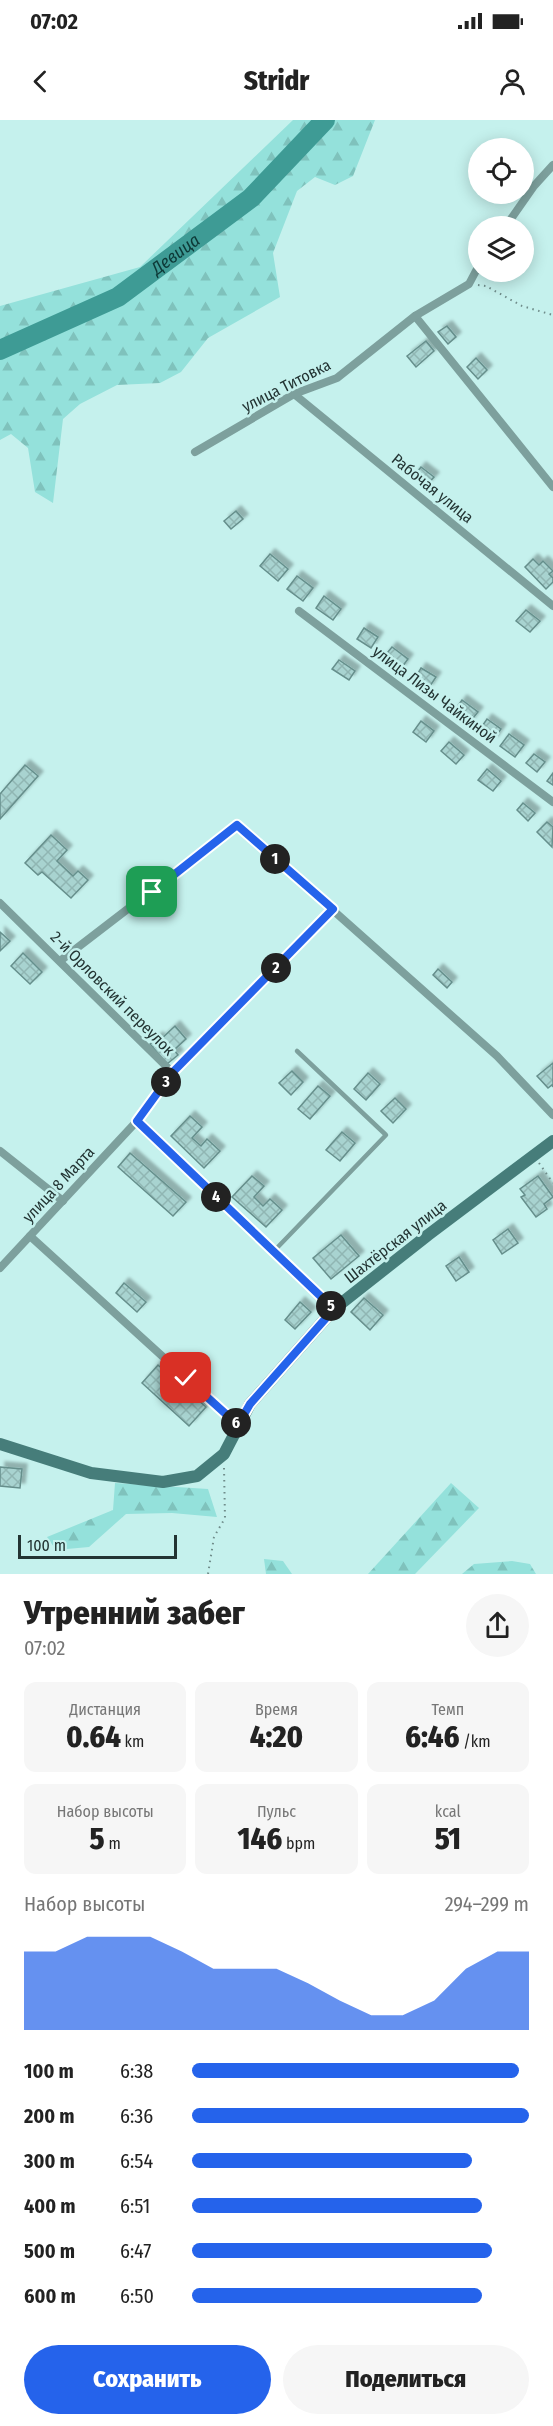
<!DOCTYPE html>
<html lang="ru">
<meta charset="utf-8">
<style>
:root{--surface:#fff;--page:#f6f6f6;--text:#222;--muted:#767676;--accent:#2563eb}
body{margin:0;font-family:"Fira Sans Condensed",sans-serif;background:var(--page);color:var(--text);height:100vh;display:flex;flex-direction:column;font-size:22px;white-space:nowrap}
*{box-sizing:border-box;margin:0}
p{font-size:20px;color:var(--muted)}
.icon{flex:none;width:33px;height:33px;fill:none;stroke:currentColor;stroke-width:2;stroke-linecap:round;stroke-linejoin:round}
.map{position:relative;height:1454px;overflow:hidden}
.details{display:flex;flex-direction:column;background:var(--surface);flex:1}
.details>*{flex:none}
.controls{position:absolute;left:468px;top:18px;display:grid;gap:12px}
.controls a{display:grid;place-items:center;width:66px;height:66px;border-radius:50%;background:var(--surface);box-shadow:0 3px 15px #0003;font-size:30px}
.scale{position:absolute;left:18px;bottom:15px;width:159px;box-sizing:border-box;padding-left:6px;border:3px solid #233433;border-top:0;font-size:16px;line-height:21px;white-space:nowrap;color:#233433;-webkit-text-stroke:4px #c5f1ed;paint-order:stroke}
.pin{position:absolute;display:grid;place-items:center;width:51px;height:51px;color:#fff;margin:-26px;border-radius:12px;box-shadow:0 3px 9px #0006}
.km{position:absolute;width:30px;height:30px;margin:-15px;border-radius:50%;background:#222;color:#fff;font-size:16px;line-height:30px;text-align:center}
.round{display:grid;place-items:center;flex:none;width:63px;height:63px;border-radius:32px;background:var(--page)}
.head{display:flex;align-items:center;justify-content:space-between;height:102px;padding:0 24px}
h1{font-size:33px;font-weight:800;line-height:45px}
.metrics{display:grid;grid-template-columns:repeat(3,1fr);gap:9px;height:102px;padding:6px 24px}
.metrics div{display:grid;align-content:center;border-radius:12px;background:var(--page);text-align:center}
.metrics b{font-size:30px;font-weight:800}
.metrics small{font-size:16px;font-weight:400}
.metrics p{font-size:16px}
.chart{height:168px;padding:12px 24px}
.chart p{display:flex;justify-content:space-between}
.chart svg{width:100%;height:108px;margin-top:6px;fill:var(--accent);opacity:.7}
.button{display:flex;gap:12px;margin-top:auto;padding:12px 24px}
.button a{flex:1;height:69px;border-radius:36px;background:var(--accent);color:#fff;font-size:24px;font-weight:800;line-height:69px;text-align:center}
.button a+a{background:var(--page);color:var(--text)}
ul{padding:0 24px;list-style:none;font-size:20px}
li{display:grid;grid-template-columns:96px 72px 1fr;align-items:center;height:45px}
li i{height:15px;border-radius:8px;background:var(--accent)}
.status{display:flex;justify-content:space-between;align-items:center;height:42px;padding:0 30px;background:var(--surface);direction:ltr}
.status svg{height:16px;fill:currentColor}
header{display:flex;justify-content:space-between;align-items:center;height:78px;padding:0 24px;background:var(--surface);font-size:27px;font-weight:800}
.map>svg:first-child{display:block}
</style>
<div class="status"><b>07:02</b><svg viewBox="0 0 49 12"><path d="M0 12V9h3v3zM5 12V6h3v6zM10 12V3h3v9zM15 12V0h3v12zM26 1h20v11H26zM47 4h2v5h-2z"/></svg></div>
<header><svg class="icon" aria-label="back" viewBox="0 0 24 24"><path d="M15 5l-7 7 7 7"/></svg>Stridr<svg class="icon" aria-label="person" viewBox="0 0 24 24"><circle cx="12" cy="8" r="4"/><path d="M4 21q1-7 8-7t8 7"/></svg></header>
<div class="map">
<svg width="553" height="1454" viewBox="0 0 553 1454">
<defs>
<pattern id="forest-firs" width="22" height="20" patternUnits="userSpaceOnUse" patternTransform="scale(1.5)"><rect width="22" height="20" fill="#94e1db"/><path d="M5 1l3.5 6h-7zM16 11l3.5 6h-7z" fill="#7fc2bc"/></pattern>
<pattern id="building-cross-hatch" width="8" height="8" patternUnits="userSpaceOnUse" patternTransform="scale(1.5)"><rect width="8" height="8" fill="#a8d3d0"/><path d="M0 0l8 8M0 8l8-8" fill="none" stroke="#90b6b3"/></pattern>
<filter id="shadow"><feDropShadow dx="5" dy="-5" stdDeviation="1.5" flood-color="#0004"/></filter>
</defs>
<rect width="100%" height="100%" fill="#c5f1ed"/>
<g fill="url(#forest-firs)">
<polygon points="293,0 375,0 353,56 335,65 315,57 297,71 273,133 280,177 208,218 181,252 160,263 117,265 80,284 63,299 53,383 35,372 28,328 11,314 0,320 0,186 140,147"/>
<polygon points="115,1363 208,1369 217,1397 172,1393 126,1394 89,1427 56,1430 47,1417 113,1390"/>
<polygon points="451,1363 479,1388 415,1454 368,1454"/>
<polygon points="264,1439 283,1441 292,1454 266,1454"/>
<polygon points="512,1441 530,1444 536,1454 462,1454 474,1444"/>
</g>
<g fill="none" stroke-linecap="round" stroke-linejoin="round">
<path stroke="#3e9b95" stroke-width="20" id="s1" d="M0,230L118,177L251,78L325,0"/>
</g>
<g fill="url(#building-cross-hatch)" stroke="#668f8c" stroke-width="1.5" filter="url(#shadow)">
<polygon points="447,206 456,217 448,224 438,212"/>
<polygon points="426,221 434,231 416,247 407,236"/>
<polygon points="476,238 487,250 478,259 467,247"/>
<polygon points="421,347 434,357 425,367 413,357"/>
<polygon points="236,391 243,399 231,409 224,401"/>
<polygon points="270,434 288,449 278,461 260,446"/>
<polygon points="533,439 539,445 543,441 553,451 549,454 553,458 553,462 546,469 525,447"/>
<polygon points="297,456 313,468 303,481 287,469"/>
<polygon points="324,476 341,489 333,500 316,488"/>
<polygon points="526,490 540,501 530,512 516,501"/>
<polygon points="364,508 378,517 371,528 357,519"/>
<polygon points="392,527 408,539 400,550 383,538"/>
<polygon points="339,540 355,551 349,560 332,549"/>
<polygon points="421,548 436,557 428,569 414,560"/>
<polygon points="462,580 478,592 469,603 454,591"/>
<polygon points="487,599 501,609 493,621 478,612"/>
<polygon points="421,601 434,611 426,622 413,612"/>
<polygon points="509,614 524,625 515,637 500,626"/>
<polygon points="449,622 464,635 456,644 441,631"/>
<polygon points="534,634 545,642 537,652 526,643"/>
<polygon points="25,645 38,656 0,699 0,674"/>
<polygon points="487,649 501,661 493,671 478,660"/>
<polygon points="553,653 553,665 547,661"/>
<polygon points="523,683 535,693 528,701 517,690"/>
<polygon points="547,702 553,707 552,727 537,712"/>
<polygon points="51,715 67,730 57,741 73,756 78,751 88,760 71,778 42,752 38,755 25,743"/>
<polygon points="0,812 10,821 0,831"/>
<polygon points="23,833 42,852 30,864 11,846"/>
<polygon points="438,849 452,862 447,868 433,855"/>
<polygon points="175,906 186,919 174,930 178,935 167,944 150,924 158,917 160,920"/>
<polygon points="553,943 553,967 552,965 548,968 537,956"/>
<polygon points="292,951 303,962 291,975 279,963"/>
<polygon points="368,953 380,964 366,980 354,969"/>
<polygon points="318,966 330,976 310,999 298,989"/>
<polygon points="395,978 406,989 393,1003 381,991"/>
<polygon points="190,996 202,1007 192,1018 201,1026 207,1019 220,1031 204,1048 171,1016"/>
<polygon points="342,1012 355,1023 340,1041 326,1030"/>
<polygon points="130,1033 186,1082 173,1096 118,1047"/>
<polygon points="252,1056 264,1066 254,1077 263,1086 270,1079 282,1090 266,1107 232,1077"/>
<polygon points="538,1056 553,1077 544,1084 547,1089 536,1097 521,1077 525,1075 520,1069"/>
<polygon points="508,1109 518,1123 502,1134 493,1120"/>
<polygon points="341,1115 359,1136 331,1159 313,1138"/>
<polygon points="459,1137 469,1152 456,1161 446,1146"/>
<polygon points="124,1163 146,1182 137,1192 116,1173"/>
<polygon points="364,1178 383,1195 370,1210 351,1192"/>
<polygon points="300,1182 311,1192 295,1209 285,1200"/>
<polygon points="158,1245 206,1287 189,1306 142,1263"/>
<polygon points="0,1347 22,1349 20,1368 0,1366"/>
</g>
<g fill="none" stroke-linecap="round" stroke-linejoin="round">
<g stroke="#6f8c8a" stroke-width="2" stroke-dasharray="1.5 4.5" stroke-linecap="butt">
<polyline points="478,165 486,166 522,186 553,195"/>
<polyline points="539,1043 553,1063"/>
<polyline points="208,1454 214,1417 225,1398 224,1348"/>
</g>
<polyline stroke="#7da09d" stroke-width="4.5" points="274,1131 386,1015 297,931"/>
<g stroke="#7da09d" stroke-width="8">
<polyline points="506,106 534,66 553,45"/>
<polyline points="415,196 553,367"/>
<polyline points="294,274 553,486"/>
<polyline points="195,332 294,274 337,258 415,196 469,164 478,147"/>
<polyline points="299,491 553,682"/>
<polyline points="0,783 173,953 137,1001 334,1189"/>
<polyline points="60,841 237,705 497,936 553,995"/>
<polyline points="173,953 333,789"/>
<polyline points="0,1031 63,1081"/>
<polyline points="30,1116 238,1305"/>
<polyline points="0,1148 137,1001"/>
</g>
<polyline stroke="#467d7a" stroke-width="12" points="0,1324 91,1353 163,1362 197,1356 224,1334 250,1284 334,1189 428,1115 553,1021"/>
</g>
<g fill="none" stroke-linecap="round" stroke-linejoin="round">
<g stroke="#fff" stroke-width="12">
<polyline id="route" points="152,772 237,705 333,789 172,953 137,1001 334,1189 250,1284 238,1305 186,1258"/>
</g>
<use href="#route" stroke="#2563eb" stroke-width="8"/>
</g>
<g text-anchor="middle" stroke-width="5" stroke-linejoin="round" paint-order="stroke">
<g font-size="16" fill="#233433" stroke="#c5f1ed">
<text transform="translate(286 265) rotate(-27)" y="6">улица Титовка</text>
<text transform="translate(433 368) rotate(39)" y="6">Рабочая улица</text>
<text transform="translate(435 574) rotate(37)" y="6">улица Лизы Чайкиной</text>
<text transform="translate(113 873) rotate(45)" y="6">2-й Орловский переулок</text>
<text transform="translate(58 1064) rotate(-47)" y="6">улица 8 Марта</text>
<text transform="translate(395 1121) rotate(-38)" y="6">Шахтёрская улица</text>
</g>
<g font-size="18" font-style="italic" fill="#0d3937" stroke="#c5f1ed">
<text dy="6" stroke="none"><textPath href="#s1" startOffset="201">Девица</textPath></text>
</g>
</g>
</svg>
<div class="controls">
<a><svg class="icon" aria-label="locate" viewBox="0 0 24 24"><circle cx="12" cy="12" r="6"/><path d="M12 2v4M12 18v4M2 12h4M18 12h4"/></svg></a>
<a><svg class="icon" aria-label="layers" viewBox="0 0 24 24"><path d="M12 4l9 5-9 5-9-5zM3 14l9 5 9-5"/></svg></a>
</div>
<div class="scale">100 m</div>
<div class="pin" style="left:152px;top:772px;background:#1e9e55"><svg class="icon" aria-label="arrive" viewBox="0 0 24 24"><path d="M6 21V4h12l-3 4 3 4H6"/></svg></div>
<div class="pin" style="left:186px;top:1258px;background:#d93025"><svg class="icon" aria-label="check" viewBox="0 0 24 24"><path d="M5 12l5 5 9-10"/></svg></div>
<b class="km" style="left:275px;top:739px">1</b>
<b class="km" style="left:276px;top:848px">2</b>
<b class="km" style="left:166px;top:962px">3</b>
<b class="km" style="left:216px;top:1077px">4</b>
<b class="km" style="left:331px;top:1186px">5</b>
<b class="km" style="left:236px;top:1303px">6</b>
</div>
<section class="details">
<div class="head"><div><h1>Утренний забег</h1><p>07:02</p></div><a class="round"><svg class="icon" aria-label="share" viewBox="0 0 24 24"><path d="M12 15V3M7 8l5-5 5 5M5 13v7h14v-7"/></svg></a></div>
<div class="metrics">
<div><p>Дистанция</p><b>0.64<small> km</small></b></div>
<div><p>Время</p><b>4:20</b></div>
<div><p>Темп</p><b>6:46<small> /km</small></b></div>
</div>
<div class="metrics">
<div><p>Набор высоты</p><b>5<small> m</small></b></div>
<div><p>Пульс</p><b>146<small> bpm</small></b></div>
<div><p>kcal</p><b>51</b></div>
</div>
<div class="chart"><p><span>Набор высоты</span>294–299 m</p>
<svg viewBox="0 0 160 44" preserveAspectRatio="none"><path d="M0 44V12L10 12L20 6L30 6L40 6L50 12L60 19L70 19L80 19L90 25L100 32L110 38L120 38L130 32L140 19L150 12L160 12V44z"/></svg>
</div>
<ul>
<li><b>100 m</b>6:38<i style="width:97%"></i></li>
<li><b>200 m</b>6:36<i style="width:100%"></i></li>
<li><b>300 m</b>6:54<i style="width:83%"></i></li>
<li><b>400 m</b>6:51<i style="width:86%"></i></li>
<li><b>500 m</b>6:47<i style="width:89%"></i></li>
<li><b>600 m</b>6:50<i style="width:86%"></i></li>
</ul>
<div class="button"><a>Сохранить</a><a>Поделиться</a></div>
</section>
